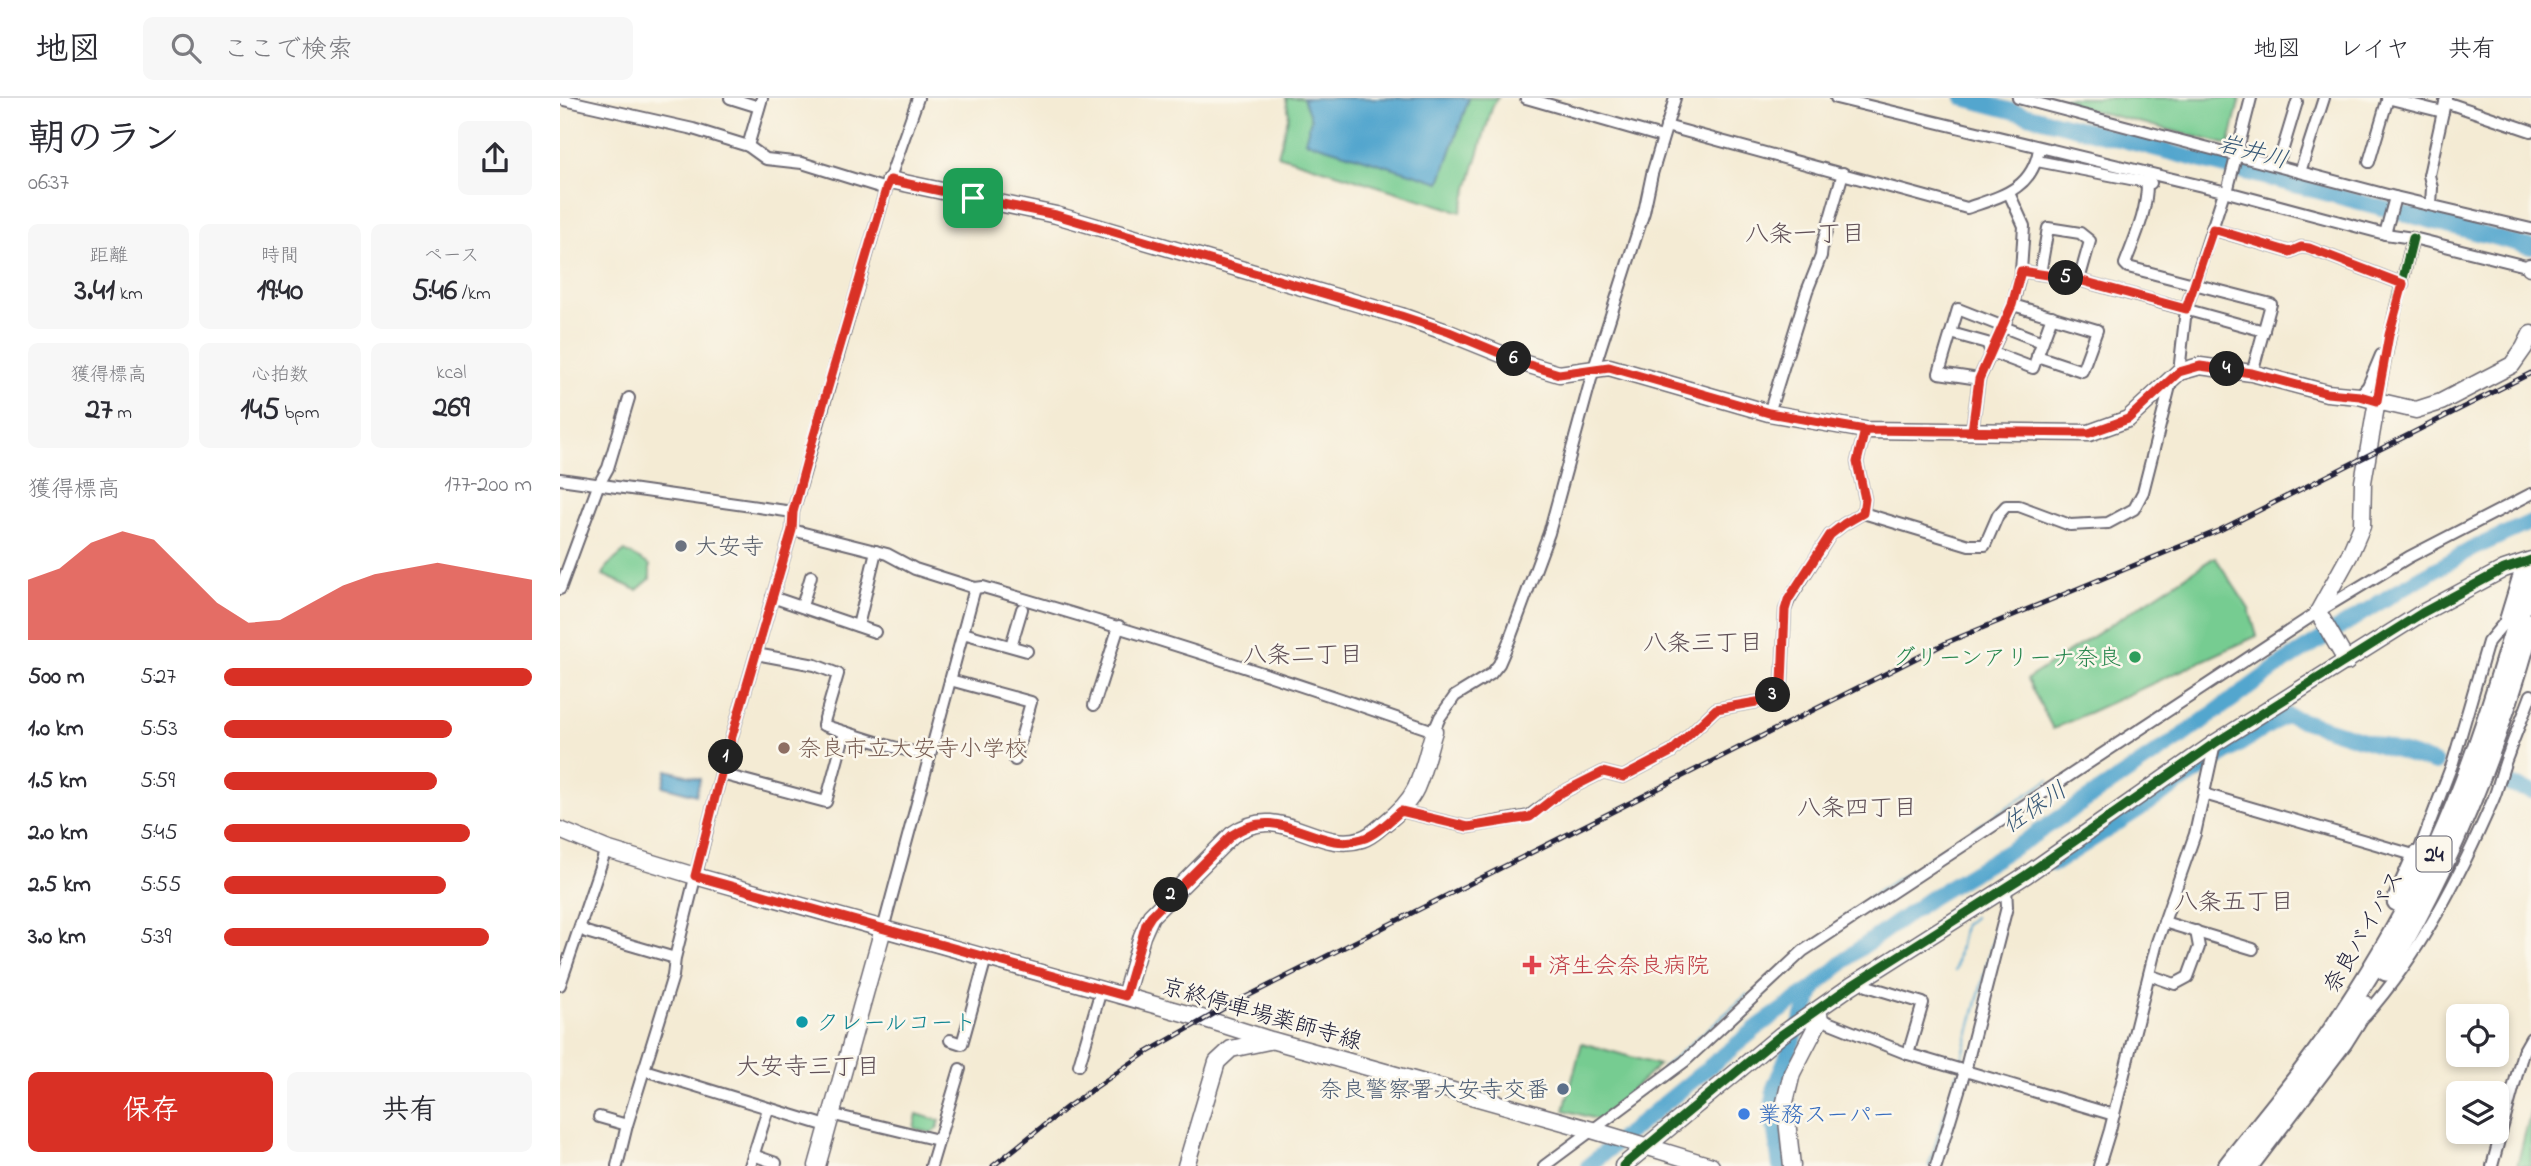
<!DOCTYPE html>
<html lang="ja">
<meta charset="utf-8">
<style>
:root{--surface:#fff;--page:#f7f7f7;--text:#2b2b33;--muted:#7c7c81;--line:#e1e1e2;--accent:#d93025}
body{margin:0;font-family:"Indie Flower","Klee One",sans-serif;background:var(--page);color:var(--text);height:100vh;display:flex;flex-direction:column;font-size:26px;white-space:nowrap}
*{box-sizing:border-box;margin:0}
p{font-size:23px;color:var(--muted)}
.icon{flex:none;width:38px;height:38px;fill:none;stroke:currentColor;stroke-width:2;stroke-linecap:round;stroke-linejoin:round}
.map{position:relative;flex:1;overflow:hidden}
.details{display:flex;flex-direction:column;background:var(--surface);width:560px}
.details>*{flex:none}
.buttons{position:absolute;left:1886px;top:906px;display:grid;gap:14px}
.buttons a{display:grid;place-items:center;width:63px;height:63px;border-radius:10px;background:var(--surface);box-shadow:0 4px 10px #0003;font-size:35px}
.pin{position:absolute;display:grid;place-items:center;width:60px;height:60px;color:#fff;margin:-30px;border-radius:14px;box-shadow:0 4px 10px #0006}
.km{position:absolute;width:35px;height:35px;margin:-18px;border-radius:50%;background:#222;color:#fff;font-size:19px;line-height:35px;text-align:center}
.round{display:grid;place-items:center;flex:none;width:74px;height:74px;border-radius:10px;background:var(--page)}
.headline{display:flex;align-items:center;justify-content:space-between;height:119px;padding:0 28px}
h1{font-size:38px;font-weight:700;line-height:52px}
.stats{display:grid;grid-template-columns:repeat(3,1fr);gap:10px;height:119px;padding:7px 28px}
.stats div{display:grid;align-content:center;border-radius:10px;background:var(--page);text-align:center}
.stats b{font-size:30px;font-weight:700}
.stats small{font-size:19px;font-weight:400}
.stats p{font-size:19px}
.chart{height:196px;padding:14px 28px}
.chart p{display:flex;justify-content:space-between}
.chart svg{width:100%;height:126px;margin-top:7px;fill:var(--accent);opacity:.7}
.action{display:flex;gap:14px;margin-top:auto;padding:14px 28px}
.action a{flex:1;height:80px;border-radius:10px;background:var(--accent);color:#fff;font-size:28px;font-weight:700;line-height:80px;text-align:center}
.action a+a{background:var(--page);color:var(--text)}
ul{padding:0 28px;list-style:none;font-size:23px}
li{display:grid;grid-template-columns:112px 84px 1fr;align-items:center;height:52px}
li i{height:18px;border-radius:9px;background:var(--accent)}
header{display:flex;align-items:center;gap:42px;box-sizing:border-box;height:98px;padding:0 35px;background:var(--surface);border-bottom:2px solid var(--line)}
header strong{font-size:33px}
nav{display:flex;gap:38px;margin-inline-start:auto;font-size:24px}
.search{width:490px;height:63px;background:var(--page);display:flex;align-items:center;gap:18px;box-sizing:border-box;padding:0 24px;border-radius:10px;color:var(--muted);font-size:26px}
main{display:flex;flex:1;min-height:0}
.map>svg:first-child{display:block}
</style>
<header>
<strong>地図</strong>
<div class="search"><svg class="icon" aria-label="search" viewBox="0 0 24 24"><circle cx="10" cy="10" r="6"/><path d="M15 15l6 6"/></svg>ここで検索</div>
<nav><a>地図</a><a>レイヤ</a><a>共有</a></nav>
</header>
<main>
<section class="details">
<div class="headline"><div><h1>朝のラン</h1><p>06:37</p></div><a class="round"><svg class="icon" aria-label="share" viewBox="0 0 24 24"><path d="M12 15V3M7 8l5-5 5 5M5 13v7h14v-7"/></svg></a></div>
<div class="stats">
<div><p>距離</p><b>3.41<small> km</small></b></div>
<div><p>時間</p><b>19:40</b></div>
<div><p>ペース</p><b>5:46<small> /km</small></b></div>
</div>
<div class="stats">
<div><p>獲得標高</p><b>27<small> m</small></b></div>
<div><p>心拍数</p><b>145<small> bpm</small></b></div>
<div><p>kcal</p><b>269</b></div>
</div>
<div class="chart"><p><span>獲得標高</span>177–200 m</p>
<svg viewBox="0 0 160 44" preserveAspectRatio="none"><path d="M0 44V23L10 19L20 10L30 6L40 9L50 20L60 31L70 38L80 37L90 31L100 25L110 21L120 19L130 17L140 19L150 21L160 23V44z"/></svg>
</div>
<ul>
<li><b>500 m</b>5:27<i style="width:100%"></i></li>
<li><b>1.0 km</b>5:53<i style="width:74%"></i></li>
<li><b>1.5 km</b>5:59<i style="width:69%"></i></li>
<li><b>2.0 km</b>5:45<i style="width:80%"></i></li>
<li><b>2.5 km</b>5:55<i style="width:72%"></i></li>
<li><b>3.0 km</b>5:39<i style="width:86%"></i></li>
</ul>
<div class="action"><a>保存</a><a>共有</a></div>
</section>
<div class="map">
<svg width="1971" height="1068" viewBox="0 0 1971 1068">
<rect width="100%" height="100%" fill="#fbf7ec"/>
<filter id="ink" filterUnits="userSpaceOnUse"><feTurbulence type="fractalNoise" baseFrequency=".0143" numOctaves="2"/><feDisplacementMap in="SourceGraphic" scale="14" xChannelSelector="R" yChannelSelector="G"/><feConvolveMatrix kernelMatrix="1 2 1 2 8 2 1 2 1" color-interpolation-filters="sRGB"/></filter>
<filter id="wash" filterUnits="userSpaceOnUse"><feTurbulence type="fractalNoise" baseFrequency=".00686" numOctaves="4" result="noise"/><feDisplacementMap in="SourceGraphic" scale="28" xChannelSelector="R" yChannelSelector="G"/><feGaussianBlur stdDeviation="1.57" result="paint"/><feColorMatrix in="noise" values="0 0 0 0 0 0 0 0 0 0 0 0 0 0 0 0 0 1.4 0 .05"/><feComposite in="paint" operator="in"/></filter>
<g filter="url(#wash)">
<rect width="100%" height="100%" fill="#f4ebd4"/>
<g fill="#76cc91" stroke="#4c7766" stroke-width="2">
<polygon points="726,0 743,0 751,21 880,84 909,0 938,0 933,7 901,114 718,57 729,16"/>
<polygon points="1483,0 1680,0 1669,47"/>
<polygon points="65,453 90,467 90,481 77,492 43,477 47,468"/>
<polygon points="1655,459 1689,511 1697,538 1493,631 1467,581"/>
<polygon points="1022,945 1099,967 1039,1022 1004,1012"/>
<polygon points="1971,1012 1971,1068 1957,1068"/>
<polygon points="357,1016 380,1023 377,1031 371,1035 354,1030"/>
</g>
<g fill="#53a6ce" stroke="#3a6484" stroke-width="2">
<polygon points="743,0 909,0 880,84 745,43 751,21"/>
<polygon points="107,672 140,681 136,697 103,688"/>
</g>
<g fill="none" stroke-linecap="round" stroke-linejoin="round">
<g stroke="#53a6ce" stroke-width="2.5">
<polyline points="1282,821 1319,793 1489,682"/>
<polyline points="1395,873 1404,827 1414,819"/>
<polyline points="1400,968 1434,839"/>
<polyline points="1103,970 1188,896"/>
<polyline points="1369,1068 1398,974"/>
</g>
<g stroke="#53a6ce" stroke-width="16">
<polyline points="1403,0 1971,149"/>
<polyline points="1950,687 1971,693"/>
<polyline points="1494,766 1725,617 1875,665"/>
<polyline points="1028,1068 1203,925 1255,889 1295,854 1371,800 1465,743 1622,638 1720,567 1841,491 1912,451 1971,424"/>
<polyline points="1220,1068 1212,1014 1214,990 1255,889"/>
</g>
</g>
</g>
<g filter="url(#ink)">
<g fill="none" stroke-linecap="round" stroke-linejoin="round">
<g stroke="#6c6871" stroke-width="14">
<g id="street">
<polyline points="170,0 199,9"/>
<polyline points="966,0 1102,39"/>
<polyline points="1276,0 1667,94 1825,136 1853,140 1970,169"/>
<polyline points="1458,0 1835,99 1971,131"/>
<polyline points="1827,0 1883,14"/>
<polyline points="0,1 133,31 188,48 206,61 242,65 326,91"/>
<polyline points="1885,4 1971,33"/>
<path d="M1106,28L1407,110C1441,98 1472,92 1479,51"/>
<polyline points="188,48 202,0"/>
<polyline points="1721,57 1737,4"/>
<polyline points="1477,63 1591,85"/>
<polyline points="1809,64 1828,0"/>
<polyline points="1740,74 1764,0"/>
<path d="M1587,85C1587,115 1575,139 1565,166L1568,169L1711,206L1692,275"/>
<polyline points="1667,94 1691,0"/>
<polyline points="1871,106 1872,90 1869,77 1886,0"/>
<polyline points="1652,131 1730,154 1741,149 1749,150 1843,186"/>
<polyline points="1825,136 1835,99"/>
<polyline points="1461,173 1519,182 1704,233"/>
<polyline points="1480,176 1488,130 1520,135 1530,143 1519,182"/>
<polyline points="1453,207 1537,232 1522,273 1477,258"/>
<polyline points="1391,235 1427,245 1431,254 1473,270 1492,218"/>
<polyline points="1619,274 1626,211 1664,94"/>
<polyline points="1419,281 1379,275 1398,211 1482,244"/>
<polyline points="1799,298 1808,288 1821,257"/>
<polyline points="1817,303 1835,213 1853,140"/>
<polyline points="1209,315 1247,193 1261,158 1262,148 1283,75"/>
<polyline points="1412,333 1419,281 1453,207 1461,173 1464,128 1449,95"/>
<path d="M0,381L233,414L232,432L327,456L355,471L415,490L423,489C575,533 725,581 874,633L880,619L895,598L931,576L939,566L949,543L989,435L1034,270L1084,114L1092,76L1115,0"/>
<polyline points="233,414 326,91 358,0"/>
<polyline points="1303,415 1409,447 1425,447 1438,417 1446,408 1459,408 1510,427 1548,425 1574,411 1583,394 1611,284"/>
<polyline points="0,491 38,388 48,370 69,300"/>
<polyline points="212,499 315,534"/>
<polyline points="242,508 251,478"/>
<polyline points="298,528 316,453"/>
<polyline points="403,535 467,553"/>
<polyline points="451,548 462,511"/>
<path d="M196,556L255,567L278,576L263,627C298,638 333,651 370,657"/>
<polyline points="390,582 471,604 455,662"/>
<polyline points="534,607 559,528"/>
<polyline points="161,676 266,704 285,634"/>
<polyline points="1644,696 1857,758 1893,664 1928,544 1944,525 1962,466"/>
<polyline points="841,713 908,729 969,718 999,696 1043,674 1063,679 1111,654 1156,611 1208,602 1216,595 1222,585 1225,512 1229,502 1270,437 1284,426 1303,415 1305,401 1297,364 1305,332"/>
<polyline points="1604,824 1693,851"/>
<polyline points="20,829 26,834 115,860"/>
<polyline points="323,831 415,490"/>
<polyline points="1589,877 1615,886 1628,879 1639,849 1636,833"/>
<polyline points="1303,881 1307,888 1363,905 1348,956"/>
<polyline points="0,887 46,751"/>
<path d="M1805,918C1860,856 1900,778 1933,702C1939,688 1942,671 1948,657C1955,636 1964,617 1971,597"/>
<polyline points="1260,921 1348,956 1554,1017"/>
<polyline points="390,942 402,946 426,860"/>
<polyline points="519,967 541,892"/>
<polyline points="84,972 267,1028"/>
<polyline points="270,1016 378,1042"/>
<polyline points="39,1019 67,1027"/>
<polyline points="193,1057 216,1065"/>
<polyline points="57,1068 67,1027 113,878 115,860 161,676 232,432"/>
<polyline points="190,1068 208,1011"/>
<polyline points="371,1068 400,971"/>
<polyline points="984,1068 1124,964 1243,853 1758,514 1849,459 1971,396"/>
<polyline points="1376,1068 1405,973 1447,809 1446,789"/>
<polyline points="1539,1068 1550,1032 1597,844 1635,736 1655,645"/>
<polyline points="1932,1068 1963,954 1971,940"/>
</g>
</g>
<g stroke="#6c6871" stroke-width="19">
<g id="secondary">
<polyline points="330,82 496,117 841,218 889,235 966,266 999,276 1049,269 1209,315 1305,332 1529,335 1568,321 1619,274 1640,268 1692,275 1767,295 1799,298 1817,303"/>
<polyline points="1970,169 1971,169"/>
<polyline points="1787,564 1758,514 1789,458 1802,428 1803,384 1817,303 1856,312 1881,304 1952,267 1964,250 1971,236"/>
<polyline points="0,732 46,751 135,778 645,921 711,942 1032,1032 1151,1068"/>
<path d="M565,898L582,838L591,818L672,737C720,702 757,756 802,741C811,738 817,732 824,726C837,716 849,705 856,690C864,672 868,652 874,633"/>
<polyline points="257,1068 323,831"/>
<polyline points="626,1068 657,964 671,951 709,943"/>
<polyline points="1063,1068 1221,937 1291,888 1466,777 1655,645 1862,515 1944,471 1971,462"/>
<polyline points="1232,1068 1225,1004 1232,975 1260,921 1258,912"/>
</g>
</g>
<g stroke="#6c6871" stroke-width="23">
<g id="highway">
<polyline points="1837,803 1857,758"/>
<path d="M1826,873C1892,765 1937,647 1971,525"/>
<path d="M1668,1068C1707,1018 1750,969 1784,915C1819,862 1851,806 1878,748C1918,661 1944,568 1971,476"/>
<polyline points="1688,1068 1783,943 1805,908"/>
</g>
</g>
<use href="#street" stroke="#fff" stroke-width="10"/>
<use href="#secondary" stroke="#fff" stroke-width="16"/>
<use href="#highway" stroke="#fff" stroke-width="19"/>
<g stroke="#22223b" stroke-width="5">
<polyline id="rail" points="433,1068 507,1009 584,956 666,909 1388,544 1660,432 1971,275"/>
</g>
<use href="#rail" stroke="#fbf7ec" stroke-width="2.5" stroke-dasharray="8" stroke-linecap="butt"/>
<g stroke="#fbf7ec" stroke-width="13">
<g id="cycleway">
<polyline points="330,82 496,117 841,218 889,235 966,266 999,276 1049,269 1209,315 1305,332 1529,335 1568,321 1619,274 1640,268 1692,275 1767,295 1799,298 1817,303 1835,213 1853,140"/>
<polyline points="1063,1068 1221,937 1291,888 1466,777 1655,645 1862,515 1944,471 1971,462"/>
</g>
</g>
<use href="#cycleway" stroke="#1b5e20" stroke-width="9"/>
</g>
</g>
<g fill="none" stroke-linecap="round" stroke-linejoin="round" filter="url(#ink)">
<g stroke="#fff" stroke-width="14">
<path id="route" d="M413,100L330,82L326,91L252,344L233,414L232,432L161,676L135,778L565,898L586,826L591,818L672,737C720,703 757,756 802,741C816,737 829,723 841,713L908,729L970,719L999,696L1043,674L1063,679L1111,654L1156,611L1208,602L1216,594L1222,585L1225,512L1228,502L1270,437L1284,426L1303,415L1305,401L1297,364L1305,332L1529,335L1568,321L1619,274L1640,268L1692,275L1767,295L1800,298L1817,303L1829,237L1843,186L1749,150L1741,149L1730,154L1653,131L1626,211L1519,182L1461,173L1452,207L1419,281L1412,333L1305,332L1209,315L1049,269L999,276L966,266L889,234L841,218L496,117L413,100"/>
</g>
<use href="#route" stroke="#d93025" stroke-width="9"/>
</g>
<circle fill="#6b7280" stroke="#fbf7ec" stroke-width="2.5" cx="121" cy="448" r="7"/>
<circle fill="#2e9e5b" stroke="#fbf7ec" stroke-width="2.5" cx="1575" cy="559" r="7"/>
<circle fill="#8d6e63" stroke="#fbf7ec" stroke-width="2.5" cx="224" cy="650" r="7"/>
<path fill="#e0444e" stroke="#fbf7ec" stroke-width="2.5" d="M968.5 856.5h7v7h7v7h-7v7h-7v-7h-7v-7h7z"/>
<circle fill="#0f9aa8" stroke="#fbf7ec" stroke-width="2.5" cx="242" cy="924" r="7"/>
<circle fill="#5c6f8a" stroke="#fbf7ec" stroke-width="2.5" cx="1003" cy="991" r="7"/>
<circle fill="#3f7fe0" stroke="#fbf7ec" stroke-width="2.5" cx="1184" cy="1016" r="7"/>
<g text-anchor="middle" stroke-width="5" stroke-linejoin="round" paint-order="stroke">
<rect fill="#fbf7ec" stroke="#636270" stroke-width="2" x="1856.5" y="738.5" width="35" height="35" rx="5"/>
<g font-size="21" font-weight="bold" fill="#22223b">
<text x="1874" y="763">24</text>
</g>
<g font-size="23" fill="#5b616d" stroke="#fbf7ec" text-anchor="start">
<text x="135" y="456">大安寺</text>
</g>
<g font-size="23" fill="#27864d" stroke="#fbf7ec" text-anchor="end">
<text x="1561" y="567">グリーンアリーナ奈良</text>
</g>
<g font-size="23" fill="#785e54" stroke="#fbf7ec" text-anchor="start">
<text x="238" y="658">奈良市立大安寺小学校</text>
</g>
<g font-size="23" fill="#22223b" stroke="#fbf7ec">
<text transform="translate(1803 833) rotate(-60)" y="8">奈良バイパス</text>
<text transform="translate(702 915) rotate(16)" y="8">京終停車場薬師寺線</text>
</g>
<g font-size="23" fill="#be3a42" stroke="#fbf7ec" text-anchor="start">
<text x="988" y="875">済生会奈良病院</text>
</g>
<g font-size="23" fill="#0d838f" stroke="#fbf7ec" text-anchor="start">
<text x="256" y="932">クレールコート</text>
</g>
<g font-size="23" fill="#4e5e75" stroke="#fbf7ec" text-anchor="end">
<text x="989" y="999">奈良警察署大安寺交番</text>
</g>
<g font-size="23" fill="#366cbe" stroke="#fbf7ec" text-anchor="start">
<text x="1198" y="1024">業務スーパー</text>
</g>
<g font-size="24" font-style="italic" fill="#365776" stroke="#fbf7ec">
<text transform="translate(1693 53) rotate(15)" y="8">岩井川</text>
<text transform="translate(1474 709) rotate(-34)" y="8">佐保川</text>
</g>
<g font-size="24" fill="#615158" stroke="#fbf7ec">
<text x="1245" y="143">八条一丁目</text>
<text x="1143" y="552">八条三丁目</text>
<text x="743" y="564">八条二丁目</text>
<text x="1297" y="717">八条四丁目</text>
<text x="1674" y="811">八条五丁目</text>
<text x="248" y="976">大安寺三丁目</text>
</g>
</g>
</svg>
<div class="buttons">
<a><svg class="icon" aria-label="locate" viewBox="0 0 24 24"><circle cx="12" cy="12" r="6"/><path d="M12 2v4M12 18v4M2 12h4M18 12h4"/></svg></a>
<a><svg class="icon" aria-label="layers" viewBox="0 0 24 24"><path d="M12 4l9 5-9 5-9-5zM3 14l9 5 9-5"/></svg></a>
</div>
<div class="pin" style="left:413px;top:100px;background:#1e9e55"><svg class="icon" aria-label="arrive" viewBox="0 0 24 24"><path d="M6 21V4h12l-3 4 3 4H6"/></svg></div>
<b class="km" style="left:166px;top:659px">1</b>
<b class="km" style="left:611px;top:797px">2</b>
<b class="km" style="left:1213px;top:597px">3</b>
<b class="km" style="left:1667px;top:271px">4</b>
<b class="km" style="left:1506px;top:180px">5</b>
<b class="km" style="left:954px;top:261px">6</b>
</div>
</main>
